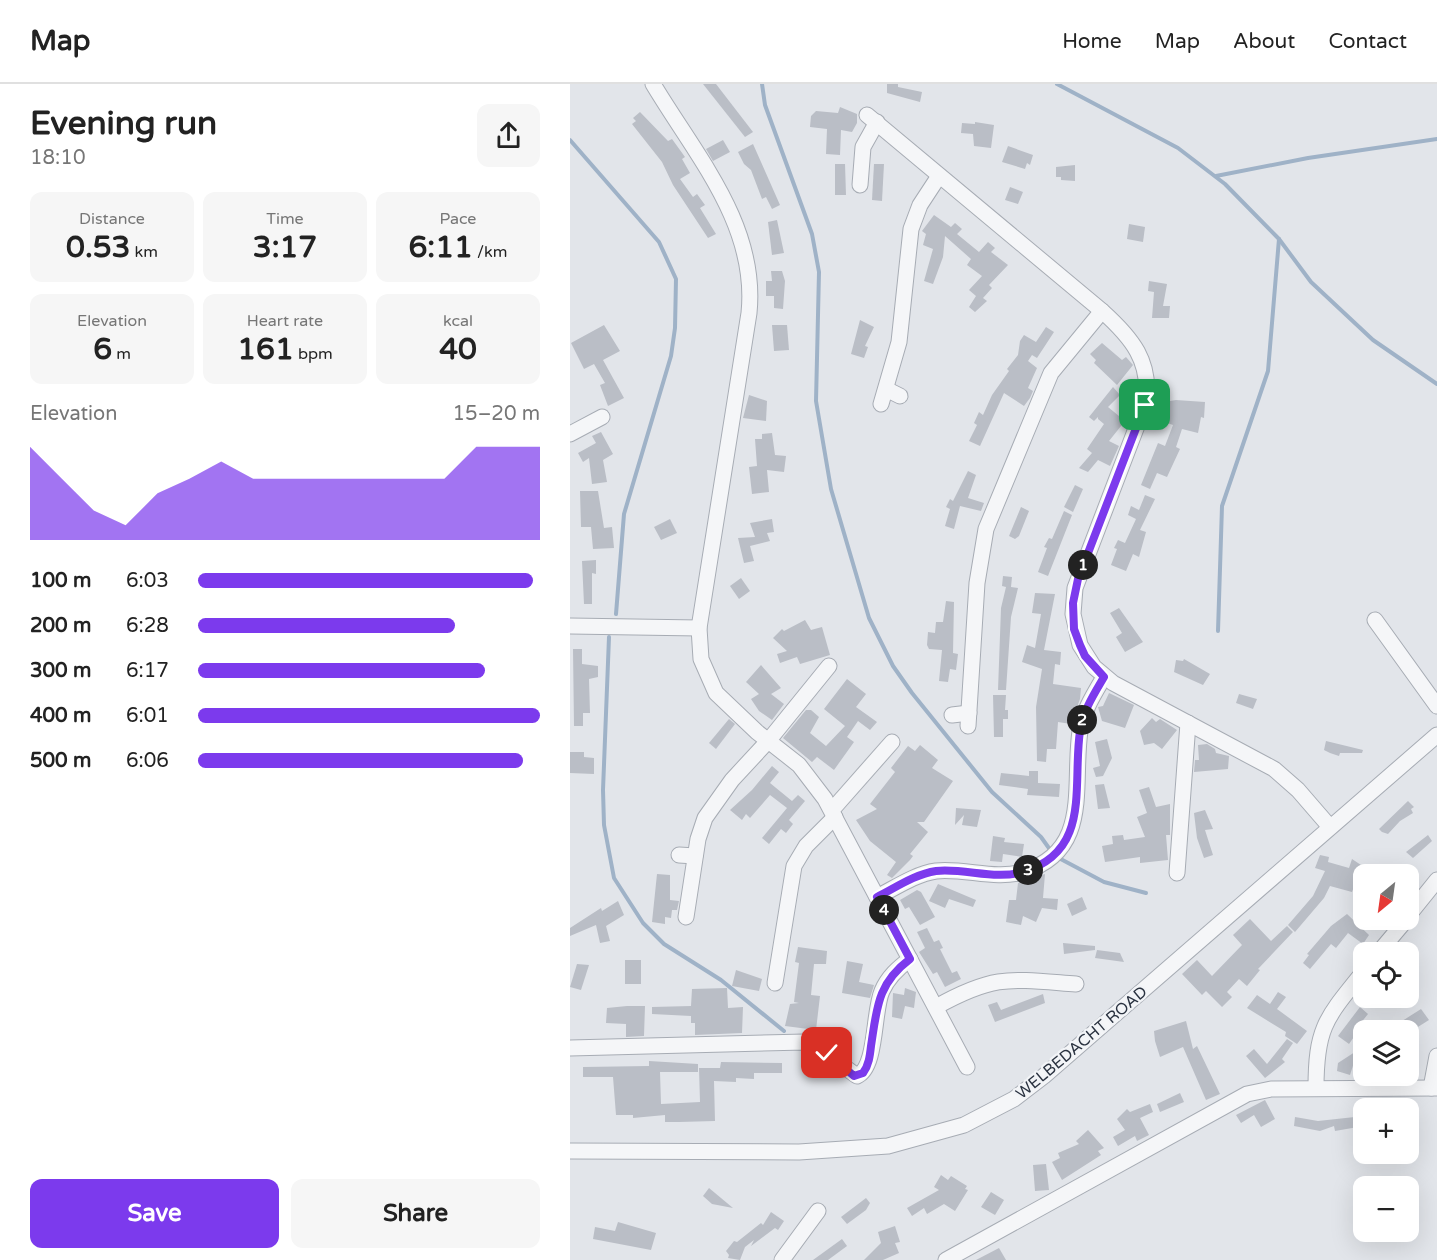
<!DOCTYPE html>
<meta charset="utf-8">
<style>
:root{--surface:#fff;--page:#f6f6f6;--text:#222;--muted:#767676;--line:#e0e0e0;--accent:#7c3aed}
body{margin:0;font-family:"Varela Round",sans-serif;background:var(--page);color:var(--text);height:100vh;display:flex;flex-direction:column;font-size:22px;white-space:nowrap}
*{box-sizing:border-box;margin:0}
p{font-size:20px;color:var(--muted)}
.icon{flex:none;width:33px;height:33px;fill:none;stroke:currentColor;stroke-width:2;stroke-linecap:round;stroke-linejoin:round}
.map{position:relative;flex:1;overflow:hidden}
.side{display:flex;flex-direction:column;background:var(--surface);width:570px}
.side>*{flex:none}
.needle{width:39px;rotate:209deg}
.fabs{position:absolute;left:783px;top:780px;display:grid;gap:12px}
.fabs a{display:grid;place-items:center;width:66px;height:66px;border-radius:12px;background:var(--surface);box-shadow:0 6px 24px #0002;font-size:30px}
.pin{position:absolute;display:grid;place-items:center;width:51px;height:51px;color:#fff;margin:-26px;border-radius:12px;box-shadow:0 3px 9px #0006}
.km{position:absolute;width:30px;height:30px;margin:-15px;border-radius:50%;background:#222;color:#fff;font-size:16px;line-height:30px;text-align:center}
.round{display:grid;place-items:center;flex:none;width:63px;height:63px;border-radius:12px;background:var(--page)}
.head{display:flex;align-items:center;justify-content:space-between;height:102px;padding:0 30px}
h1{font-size:33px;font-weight:700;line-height:45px}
.metrics{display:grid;grid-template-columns:repeat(3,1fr);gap:9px;height:102px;padding:6px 30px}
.metrics div{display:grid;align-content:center;border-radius:12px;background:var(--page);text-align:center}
.metrics b{font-size:30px;font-weight:700}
.metrics small{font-size:16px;font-weight:400}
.metrics p{font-size:16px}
.chart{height:168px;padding:12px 30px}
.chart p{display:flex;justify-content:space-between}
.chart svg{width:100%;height:108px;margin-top:6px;fill:var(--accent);opacity:.7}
.action{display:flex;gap:12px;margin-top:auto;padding:12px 30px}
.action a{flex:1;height:69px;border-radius:12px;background:var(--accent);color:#fff;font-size:24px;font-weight:700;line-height:69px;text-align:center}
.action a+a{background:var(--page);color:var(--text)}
ul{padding:0 30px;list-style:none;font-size:20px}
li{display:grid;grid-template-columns:96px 72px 1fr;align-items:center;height:45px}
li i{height:15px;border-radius:8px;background:var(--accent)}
header{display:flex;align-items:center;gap:36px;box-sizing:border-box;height:84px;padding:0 30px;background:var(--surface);border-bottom:2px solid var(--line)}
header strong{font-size:28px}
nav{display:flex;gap:33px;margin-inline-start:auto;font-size:21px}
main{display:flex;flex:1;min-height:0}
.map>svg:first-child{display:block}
</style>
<header>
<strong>Map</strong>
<nav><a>Home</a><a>Map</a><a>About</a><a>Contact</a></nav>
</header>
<main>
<section class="side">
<div class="head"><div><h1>Evening run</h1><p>18:10</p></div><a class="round"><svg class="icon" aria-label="share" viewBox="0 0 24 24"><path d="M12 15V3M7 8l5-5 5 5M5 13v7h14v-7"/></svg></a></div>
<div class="metrics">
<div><p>Distance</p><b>0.53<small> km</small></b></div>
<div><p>Time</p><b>3:17</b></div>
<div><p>Pace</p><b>6:11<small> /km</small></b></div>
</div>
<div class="metrics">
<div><p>Elevation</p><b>6<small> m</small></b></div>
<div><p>Heart rate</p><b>161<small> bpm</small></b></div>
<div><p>kcal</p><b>40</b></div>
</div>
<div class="chart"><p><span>Elevation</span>15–20 m</p>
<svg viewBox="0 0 160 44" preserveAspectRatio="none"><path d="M0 44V6L10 19L20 32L30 38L40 25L50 19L60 12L70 19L80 19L90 19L100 19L110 19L120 19L130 19L140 6L150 6L160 6V44z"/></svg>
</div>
<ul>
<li><b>100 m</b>6:03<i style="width:98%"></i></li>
<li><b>200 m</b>6:28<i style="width:75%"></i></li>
<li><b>300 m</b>6:17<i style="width:84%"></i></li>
<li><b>400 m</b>6:01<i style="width:100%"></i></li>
<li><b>500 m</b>6:06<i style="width:95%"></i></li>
</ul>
<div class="action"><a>Save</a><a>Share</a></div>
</section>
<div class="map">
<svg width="867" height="1176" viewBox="0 0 867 1176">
<rect width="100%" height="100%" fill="#e2e5ea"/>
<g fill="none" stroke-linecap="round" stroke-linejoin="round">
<g stroke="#9fb2c7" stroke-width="4">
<polyline points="192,0 195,21 242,150 249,188 246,317 261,405 299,534 323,582 342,609 422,708 471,753 481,767"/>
<polyline points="487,0 608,64 655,100 709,155 741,198 803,256 867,300"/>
<polyline points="0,56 89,158 106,195 105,244 101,272 54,430 46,530"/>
<polyline points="646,92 738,74 867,55"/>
<polyline points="648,547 652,422 698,287 709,155"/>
<polyline points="39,553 33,706 34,741 44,794 73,839 94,860 151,896 214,947"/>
<polyline points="485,772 534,798 576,809"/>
</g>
</g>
<g fill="#babec6">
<polygon points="133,0 146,0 183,48 175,53"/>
<polygon points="317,0 328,0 328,3 352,8 350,18 317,9"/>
<polygon points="270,23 287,30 287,39 282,48 271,46 270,71 256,70 257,45 240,43 241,32 246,27 268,29"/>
<polygon points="70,28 98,57 102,55 115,73 112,75 120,89 110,95 123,113 127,110 135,121 130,124 146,150 138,154 103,101 92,78 62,40 66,37 63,34"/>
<polygon points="405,38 424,41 421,64 404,62 403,50 391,49 392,39 405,40"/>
<polygon points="153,56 160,68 143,77 136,65"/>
<polygon points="183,60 210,121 202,125 196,113 192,115 181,86 174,80 168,68"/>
<polygon points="438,62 463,71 460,81 457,79 455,85 432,78"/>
<polygon points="265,80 275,80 276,111 265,111"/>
<polygon points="304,80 314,80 312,117 302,116"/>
<polygon points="505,81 505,97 491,96 491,93 486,93 486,83"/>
<polygon points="440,103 453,108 448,120 435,116"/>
<polygon points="364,131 381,143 385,139 392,145 387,150 409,168 418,158 425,164 421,168 438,181 419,201 422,204 413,214 417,217 405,228 399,223 406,212 399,206 412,192 397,181 401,175 375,152 373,173 363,200 354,197 363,165 353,161 356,150 352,147"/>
<polygon points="207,136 214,169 202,171 198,138"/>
<polygon points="559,140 575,143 573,158 557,155"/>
<polygon points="201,187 212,187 215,197 213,225 204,224 204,212 196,212 196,197 202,197"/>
<polygon points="579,197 597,200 593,222 600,222 599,234 582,234 584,208 578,207"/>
<polygon points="290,236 304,243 295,262 298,263 294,274 281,270"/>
<polygon points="34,241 50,267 33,276 54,314 38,322 30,301 35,299 24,280 14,285 1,259"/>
<polygon points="202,241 217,241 219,266 204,267"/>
<polygon points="476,243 484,248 467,274 462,271 458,277 467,284 458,304 463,307 460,314 454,322 434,309 410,362 399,357 407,341 404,339 409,328 413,331 422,311 439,287 437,285 448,271 450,257 454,251 466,258"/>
<polygon points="532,259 552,276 556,273 563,281 547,301 524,279 526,276 520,270"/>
<polygon points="543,303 550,311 538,323 555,337 539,357 549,362 540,382 528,376 518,388 509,384 522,369 517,365 534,340 528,335 528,333 524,337 519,333"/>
<polygon points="179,311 197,317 196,337 173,334"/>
<polygon points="606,316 635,318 634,334 631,333 628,349 612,345 606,363 610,365 597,393 587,389 580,405 571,401 588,359 595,362 603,341 583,334 588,319"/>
<polygon points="31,348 43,370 33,376 37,398 22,400 19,374 13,378 8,369 26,359 22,352"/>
<polygon points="202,349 205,371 216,372 214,388 197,386 199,408 182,410 179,383 187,382 185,355 192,355 192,350"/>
<polygon points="398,387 406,391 398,414 414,419 411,427 390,422 384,445 375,442 380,425 376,423 380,415 383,417"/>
<polygon points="505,401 513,405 503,428 494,423"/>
<polygon points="10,407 28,407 34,444 42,443 44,464 23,465 21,443 11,443"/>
<polygon points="575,411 585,415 570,446 576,448 569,473 563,470 556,487 541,481 547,465 544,464 548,456 555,459 566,435 558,431 561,422 569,426"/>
<polygon points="451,423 459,427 449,452 445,455 439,452"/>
<polygon points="494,427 502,431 478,492 468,488 477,464 474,463 479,454 482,455"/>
<polygon points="100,435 107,449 91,456 84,443"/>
<polygon points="202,435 204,448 197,449 200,457 180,462 184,477 174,479 168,454 185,453 180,439"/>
<polygon points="26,476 26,490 22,489 22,520 14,520 12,477"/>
<polygon points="433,492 442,493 441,503 448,504 441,533 436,606 428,606 431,524 436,503 432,502"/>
<polygon points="171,494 180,507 169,515 160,502"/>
<polygon points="465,509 485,510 474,566 491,568 490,581 485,580 483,600 511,604 510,615 501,640 488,638 486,665 477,665 476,678 467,677 466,623 472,585 452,578 457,561 465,564 471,530 462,529"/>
<polygon points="376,517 384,518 383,569 388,570 386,586 380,585 378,598 369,597 372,566 359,565 357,561 358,548 365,549 366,538 373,538"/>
<polygon points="549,524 573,558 555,568 546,553 552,549 540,529"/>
<polygon points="235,536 241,546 252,543 260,571 230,580 227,573 210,579 207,570 217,567 203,554 212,545 214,547"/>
<polygon points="3,565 12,565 12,580 28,582 28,593 19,595 20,629 13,629 13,642 4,642"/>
<polygon points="614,575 640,590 633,601 604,588 606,576 613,577"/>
<polygon points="191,581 211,604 201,610 214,620 202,636 189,627 181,615 189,610 176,598"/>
<polygon points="277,595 296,610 286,623 307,638 300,646 288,637 277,653 284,658 264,686 247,673 242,678 213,654 236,626 241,626 249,633 240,649 256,662 275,642 254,625"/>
<polygon points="539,609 564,621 555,644 532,637 528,623 533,622"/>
<polygon points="669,610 687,615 683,625 666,619"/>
<polygon points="423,611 436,611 435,626 438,626 438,635 433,635 433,653 424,653"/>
<polygon points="582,634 586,638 590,635 607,646 592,665 584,659 574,661 570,647"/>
<polygon points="159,635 165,640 146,665 139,659"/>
<polygon points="537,655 542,674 533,692 526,693 523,684 530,682 525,658"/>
<polygon points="756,657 793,666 792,669 770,669 769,672 760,669 754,666"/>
<polygon points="637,660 645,665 646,669 659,672 658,685 624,688 625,676 629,676 628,661"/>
<polygon points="350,661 368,676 362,684 383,697 354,738 347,738 358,748 340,770 343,772 340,776 322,794 317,791 326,778 300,757 286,736 307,725 300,720 325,688 321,684 338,662 345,667"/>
<polygon points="0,668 14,668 14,673 24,674 24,690 0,689"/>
<polygon points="202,682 209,688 200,699 222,717 228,711 235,717 219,736 223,740 216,749 211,745 199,760 192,754 217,724 200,711 180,734 176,730 172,736 160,726 182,706"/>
<polygon points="459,687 468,687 468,699 490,700 489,713 457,711 458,705 429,701 431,689 459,692"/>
<polygon points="534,700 540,724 528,725 525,701"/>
<polygon points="579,703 586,723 600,720 600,751 596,751 598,776 570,779 570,773 535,778 532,762 543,760 542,752 553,751 554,756 575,753 567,733 577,729 569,706"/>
<polygon points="838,717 844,723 841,725 843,729 830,737 818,750 812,748 809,745"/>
<polygon points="386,724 411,726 407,743 392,741 394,731 385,741"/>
<polygon points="635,726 643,745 635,746 643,771 634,774 627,754 624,729"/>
<polygon points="858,751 862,757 843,774 836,768"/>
<polygon points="423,752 435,754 434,758 454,760 452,773 433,770 432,778 420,777"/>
<polygon points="750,771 759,773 758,778 779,784 782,775 791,781 790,786 782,808 760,802 754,814 725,848 718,841 743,812 755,787 745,784"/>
<polygon points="87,790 100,791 100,816 109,817 107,826 102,826 101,834 95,833 95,840 82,838"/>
<polygon points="475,790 473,814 488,815 487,826 472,824 466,838 453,832 451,841 436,838 439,816 446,816 448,799"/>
<polygon points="368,800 406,816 403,823 379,815 375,824 359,817"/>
<polygon points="347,806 351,808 365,833 350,841 339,823 335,825 330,816"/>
<polygon points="512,813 517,825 502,832 497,820"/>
<polygon points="48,817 54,831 36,842 40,857 30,859 26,841 0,852 0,844 31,824 32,827"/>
<polygon points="777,830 799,851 793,860 778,849 766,864 761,860 740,885 733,879 739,871 737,870 761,842"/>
<polygon points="680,835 701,857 717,842 723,848 688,885 690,886 677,902 669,895 657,908 662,913 652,923 636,907 632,911 612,890 627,876 642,892 672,861 663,851"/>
<polygon points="357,844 364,858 369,856 373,864 370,865 382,889 387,887 391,895 375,903 367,888 363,890 349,868 355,864 347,848"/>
<polygon points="493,859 525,862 525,866 494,870"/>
<polygon points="228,863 257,867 256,880 244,880 241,911 250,912 246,946 215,942 220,920 229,919 224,918 229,879 225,878"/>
<polygon points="527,866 550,869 554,878 525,874"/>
<rect x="55" y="876" width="16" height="24"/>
<polygon points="277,877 293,880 289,898 304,901 300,914 272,909"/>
<polygon points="7,880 19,881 11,906 0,903"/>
<polygon points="166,886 192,895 189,907 162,902"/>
<polygon points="157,904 158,924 173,923 172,949 125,951 125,939 121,939 121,932 82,930 82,923 121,922 122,905"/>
<polygon points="335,904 346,908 344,924 335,922 332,935 322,933 323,909 334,911"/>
<polygon points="708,908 716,913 707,925 737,947 727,960 715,952 716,948 677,924 687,911 700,920"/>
<polygon points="473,910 475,919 425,938 418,921 427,918 431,926"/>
<polygon points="57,922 75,922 74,952 56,953 56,940 36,939 37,924"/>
<polygon points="790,923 798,930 786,945 788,947 779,960 768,952"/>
<polygon points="851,925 859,936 843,946 818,946"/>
<polygon points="616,937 623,965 627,962 650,1010 636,1016 613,963 590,973 585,957 584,947"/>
<polygon points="717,955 723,959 712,975 715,978 695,994 676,972 684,965 697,980"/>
<polygon points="788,966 780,991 767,987 768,979"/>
<polygon points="79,977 128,980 128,988 90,988 91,1020 130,1018 129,984 150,984 151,978 212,979 212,989 184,989 184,995 166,994 166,998 144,997 145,1037 109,1038 95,1038 95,1031 63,1034 63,1031 46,1031 43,993 13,993 13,983 79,982"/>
<polygon points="610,1009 614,1018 590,1028 587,1020"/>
<polygon points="695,1016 705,1035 691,1043 684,1031 671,1039 666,1031"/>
<polygon points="580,1020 583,1028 570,1034 579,1051 567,1057 565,1052 548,1062 543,1053 555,1046 547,1035 557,1025 560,1028"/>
<polygon points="794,1032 794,1040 788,1043 765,1047 764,1042 750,1047 724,1042 725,1033 748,1037"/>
<polygon points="518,1046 534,1064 528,1067 531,1071 492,1096 482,1078 490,1074 488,1069 509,1060 506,1057"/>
<polygon points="476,1080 479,1106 465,1107 463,1081"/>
<polygon points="371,1091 378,1096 381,1092 397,1102 395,1105 398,1106 385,1127 374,1120 357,1130 354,1124 342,1132 337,1124 369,1106 364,1103"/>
<polygon points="139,1104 163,1124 142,1120 133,1112"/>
<polygon points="421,1108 434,1116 425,1131 411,1123"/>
<polygon points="296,1114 300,1119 296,1126 277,1140 271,1133"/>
<polygon points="201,1128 214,1137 208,1146 205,1144 181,1162 184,1156 175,1163 170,1176 158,1174 159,1171 156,1167 164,1157 167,1158 191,1139 193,1141"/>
<polygon points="48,1138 86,1149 81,1166 23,1155 25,1143 45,1147"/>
<polygon points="325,1142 330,1158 325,1159 329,1169 313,1176 294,1176 311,1159 308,1148"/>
<polygon points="272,1155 277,1162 258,1176 243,1176"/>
<polygon points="429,1164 436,1176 406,1176"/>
</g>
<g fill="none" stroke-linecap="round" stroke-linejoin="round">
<g stroke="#a7acb4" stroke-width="17">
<g id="minor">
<path d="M83,0C126,72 188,141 179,229L129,544L131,575L146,609L187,648L229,681L255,715L397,983"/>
<path d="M297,31L532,227C561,253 583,278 575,321L505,504L503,530L510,561L524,583L543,599L704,685L728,706L760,743"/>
<polyline points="290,101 293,63 307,38"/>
<polyline points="316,305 330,312"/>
<polyline points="311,320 329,258 341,145 350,121 369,92"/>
<polyline points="0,350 32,333"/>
<polyline points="805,536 867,622"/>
<polyline points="0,542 129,544"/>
<polyline points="382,631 399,629"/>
<polyline points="398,642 407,499 416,445 481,289 532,227"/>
<polyline points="262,726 322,658"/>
<polyline points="109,771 125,772"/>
<polyline points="607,789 618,639"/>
<path d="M307,813C325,804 345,790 366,787C395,784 425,796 453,788C522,767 502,702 510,647C513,627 524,610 534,593"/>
<polyline points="838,832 867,796"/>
<polyline points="116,833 128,755 135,734 162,696 199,656 259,582"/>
<polyline points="809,868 836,836"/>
<polyline points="205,899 224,782 236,762 265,733"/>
<path d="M366,923C425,890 441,895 506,900"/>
<path d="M0,964L235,958L246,962L287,992C307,984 303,927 312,907C318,893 328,884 340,875"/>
<path d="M746,1004C746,943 756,934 794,887"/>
<polyline points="861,1004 867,972"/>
<polyline points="0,1067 229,1068 318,1062 394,1041 444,1015 474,992 867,651"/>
<polyline points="212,1176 248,1127"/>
<polyline points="376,1176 677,1010 701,1005 867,1004"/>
</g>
</g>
<use href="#minor" stroke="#f5f6f8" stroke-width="15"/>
</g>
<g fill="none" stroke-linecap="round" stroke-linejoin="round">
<g stroke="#fff" stroke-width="12">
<path id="route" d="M257,969L284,992L293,989C299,981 300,971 301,962C307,924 307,900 340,875L307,813C325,804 345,790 366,787C395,784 425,796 453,788C522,767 502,702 510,647C513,627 524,610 534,593L515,572L510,561L504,545L503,519L508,495L575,321"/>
</g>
<use href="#route" stroke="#7c3aed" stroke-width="8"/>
</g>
<g text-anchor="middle" stroke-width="4.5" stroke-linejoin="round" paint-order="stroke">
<g font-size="16" fill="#2b3341" stroke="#f2f4f7">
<text transform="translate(511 958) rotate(-40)" y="6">WELBEDACHT ROAD</text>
</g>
</g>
</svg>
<div class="fabs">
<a><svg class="needle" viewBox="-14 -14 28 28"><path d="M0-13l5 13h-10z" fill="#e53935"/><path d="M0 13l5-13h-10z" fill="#767676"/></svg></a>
<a><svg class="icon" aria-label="locate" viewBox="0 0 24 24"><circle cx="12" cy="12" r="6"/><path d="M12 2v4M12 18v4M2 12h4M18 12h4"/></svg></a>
<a><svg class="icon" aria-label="layers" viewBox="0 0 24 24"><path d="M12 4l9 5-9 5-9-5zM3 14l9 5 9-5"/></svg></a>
<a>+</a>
<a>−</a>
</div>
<div class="pin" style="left:575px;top:321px;background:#1e9e55"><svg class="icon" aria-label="arrive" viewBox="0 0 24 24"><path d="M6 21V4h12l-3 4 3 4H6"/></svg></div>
<div class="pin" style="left:257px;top:969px;background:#d93025"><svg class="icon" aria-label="check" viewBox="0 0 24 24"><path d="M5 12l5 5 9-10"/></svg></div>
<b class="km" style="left:513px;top:481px">1</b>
<b class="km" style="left:512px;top:636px">2</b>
<b class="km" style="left:458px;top:786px">3</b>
<b class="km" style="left:314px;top:826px">4</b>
</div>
</main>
